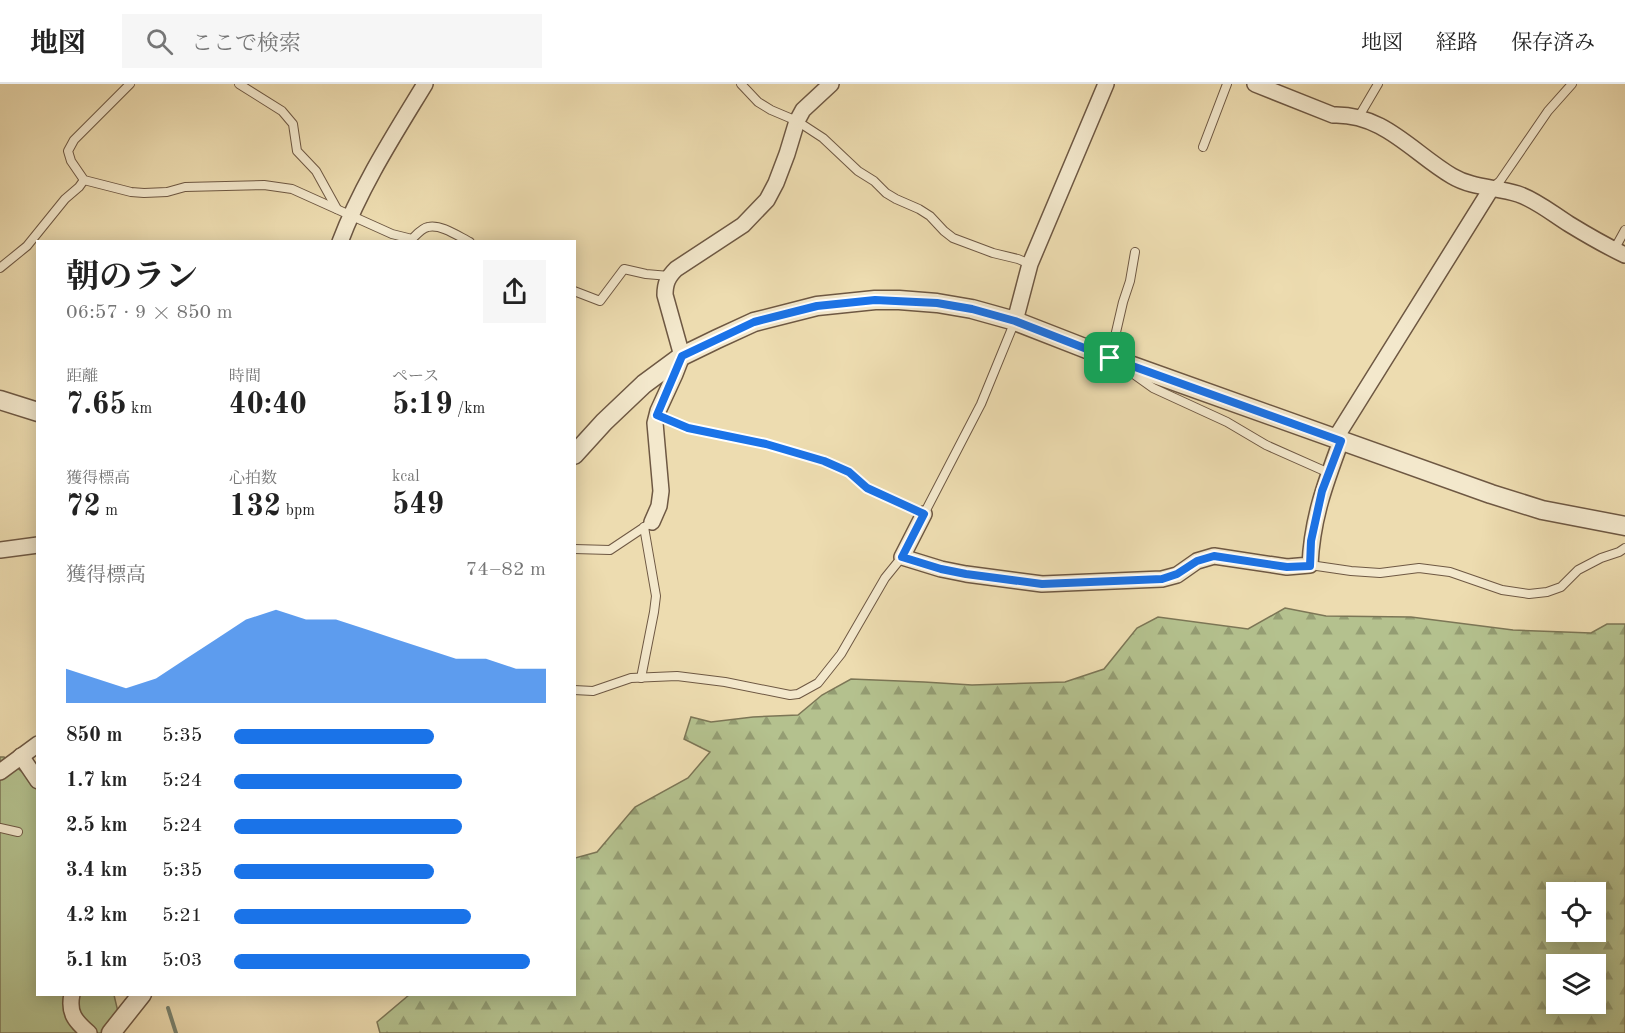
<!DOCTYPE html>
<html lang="ja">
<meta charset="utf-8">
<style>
:root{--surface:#fff;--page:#f6f6f6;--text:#222;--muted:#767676;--line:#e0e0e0;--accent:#1a73e8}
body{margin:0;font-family:"Old Standard TT","Noto Serif JP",serif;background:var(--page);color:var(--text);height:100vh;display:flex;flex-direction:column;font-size:22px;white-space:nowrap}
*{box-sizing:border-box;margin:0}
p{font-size:20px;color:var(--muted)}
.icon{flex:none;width:33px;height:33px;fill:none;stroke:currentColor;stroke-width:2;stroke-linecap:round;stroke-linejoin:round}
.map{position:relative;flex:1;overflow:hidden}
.details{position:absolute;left:36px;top:156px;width:540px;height:756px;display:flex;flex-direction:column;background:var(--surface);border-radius:0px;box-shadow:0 3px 15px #0003}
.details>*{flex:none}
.fabs{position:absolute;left:1546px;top:798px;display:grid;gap:12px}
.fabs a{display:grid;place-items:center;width:60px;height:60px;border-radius:0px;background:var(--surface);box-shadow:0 3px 15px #0003;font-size:30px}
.pin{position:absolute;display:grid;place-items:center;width:51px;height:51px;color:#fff;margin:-26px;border-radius:12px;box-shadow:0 3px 9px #0006}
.round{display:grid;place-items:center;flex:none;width:63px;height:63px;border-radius:0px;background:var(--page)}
.head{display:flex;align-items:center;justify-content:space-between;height:102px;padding:0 30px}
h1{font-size:33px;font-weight:700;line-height:45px}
.stats{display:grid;grid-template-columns:repeat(3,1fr);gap:9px;height:102px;padding:6px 30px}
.stats div{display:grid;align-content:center}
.stats b{font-size:30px;font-weight:700}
.stats small{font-size:16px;font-weight:400}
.stats p{font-size:16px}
.chart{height:168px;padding:12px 30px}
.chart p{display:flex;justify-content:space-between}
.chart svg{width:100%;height:108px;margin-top:6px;fill:var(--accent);opacity:.7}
ul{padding:0 30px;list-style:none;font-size:20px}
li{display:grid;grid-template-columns:96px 72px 1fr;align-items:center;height:45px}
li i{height:15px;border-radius:8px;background:var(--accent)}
header{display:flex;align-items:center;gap:36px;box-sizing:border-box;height:84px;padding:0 30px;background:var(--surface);border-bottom:2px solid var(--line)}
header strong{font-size:28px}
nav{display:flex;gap:33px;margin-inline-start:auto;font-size:21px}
.search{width:420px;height:54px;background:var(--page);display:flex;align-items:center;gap:15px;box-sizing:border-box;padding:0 21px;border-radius:0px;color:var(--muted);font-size:22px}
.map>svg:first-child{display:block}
</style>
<header>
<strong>地図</strong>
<div class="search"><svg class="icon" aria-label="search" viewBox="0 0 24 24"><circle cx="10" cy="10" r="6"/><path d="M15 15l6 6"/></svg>ここで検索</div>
<nav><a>地図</a><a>経路</a><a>保存済み</a></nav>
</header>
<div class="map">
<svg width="1625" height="949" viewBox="0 0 1625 949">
<defs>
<pattern id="forest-firs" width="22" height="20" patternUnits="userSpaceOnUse" patternTransform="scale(1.5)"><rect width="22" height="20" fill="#b4c18e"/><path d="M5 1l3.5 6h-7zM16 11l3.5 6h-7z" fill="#949d73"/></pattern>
</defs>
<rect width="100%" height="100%" fill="#eddcb0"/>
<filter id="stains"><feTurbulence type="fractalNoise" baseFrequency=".00333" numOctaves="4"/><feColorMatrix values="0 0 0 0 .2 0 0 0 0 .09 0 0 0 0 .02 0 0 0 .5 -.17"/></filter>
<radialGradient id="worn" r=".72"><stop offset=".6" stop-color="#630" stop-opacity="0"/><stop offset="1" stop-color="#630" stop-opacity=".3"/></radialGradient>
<polygon fill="#b4c18e" stroke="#7c7656" stroke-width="1.5" points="0,673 4,673 37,700 38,910 114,911 123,949 0,949"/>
<path fill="url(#forest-firs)" stroke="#7c7656" stroke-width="1.5" fill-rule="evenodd" d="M1285,524L1326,532L1411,533L1513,546L1591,549L1607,540H1625V949H380L377,938L409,911L574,910L575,774L597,768L635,723L688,694L710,668L684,655L691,633L711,638L753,633L798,631L822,611L851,595L924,598L972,601L1065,598L1104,585L1137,544L1158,533L1248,545ZM1557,808H1596V848H1557ZM1557,880H1596V920H1557Z"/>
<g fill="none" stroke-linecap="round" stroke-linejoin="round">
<polyline stroke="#78826f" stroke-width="4" points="168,924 176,949"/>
<g stroke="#6e5843" stroke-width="10">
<g id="service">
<path d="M130,0L74,56L68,67L71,77L84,96L131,108L144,109L167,108L185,103L264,101L292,105L392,150L412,155C416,151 422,144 428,143C441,140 458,152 470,158"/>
<polyline points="239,0 282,27 293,40 297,67 316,87 337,125"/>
<polyline points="741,0 758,18 771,26 797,37 823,54 858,87 874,97 886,109 896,115 919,125 930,132 944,147 953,154 993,169 1018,175 1030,180"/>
<polyline points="1358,34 1378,0"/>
<polyline points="1203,63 1227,0"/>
<polyline points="1493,103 1500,97 1548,27 1572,0"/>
<polyline points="1614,166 1625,146"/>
<polyline points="0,184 27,162 65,115 79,103 84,96"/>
<polyline points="574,207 600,217 624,185 646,190 669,192"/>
<polyline points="1110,274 1123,218 1130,197 1135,168"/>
<polyline points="1132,289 1153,304 1227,338 1266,361 1329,389"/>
<polyline points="657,331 688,344 766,360 824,377 850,388 867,404 924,430 981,320 1015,237"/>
<polyline points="574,465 610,466 646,442"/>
<polyline points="1310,481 1351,487 1380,489 1419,484 1450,488 1502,506 1529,510 1547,508 1561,503 1578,486 1601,474 1619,468 1625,464"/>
<polyline points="641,594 654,528 656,512 644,443"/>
<polyline points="574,606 593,607 631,594 677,592 725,598 790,611 798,610 818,599 841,570 885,494 902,473"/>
<polyline points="0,744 18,748"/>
</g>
</g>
<g stroke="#6e5843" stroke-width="18">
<g id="minor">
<path d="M1255,0L1333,31C1383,29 1413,69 1452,92C1472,104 1496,103 1518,110C1536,116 1553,130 1569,140C1587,151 1606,162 1625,171"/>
<path d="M340,158C361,102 394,51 425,0"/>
<polyline points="1015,237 1030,180 1106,0"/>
<polyline points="1335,355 1491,105"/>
<path d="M924,430L902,473L941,485L966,490L1042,500L1162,495L1177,491L1197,477L1214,472L1287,483L1310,481C1312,435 1325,400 1341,357"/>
<path d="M652,438L659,422L661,407L655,339L658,327L675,290L682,272L665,211C665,199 668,193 676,185L743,141L767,116L776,99L787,70L797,37L803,26L831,0"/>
<polyline points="0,466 38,461"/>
<polyline points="21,672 38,697"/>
<polyline points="0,688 38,660"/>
<path d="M72,910C68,929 75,937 89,949"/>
</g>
</g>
<g stroke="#6e5843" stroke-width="21">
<g id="tertiary">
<polyline points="0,316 38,328"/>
<polyline points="574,371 604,338 644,300 682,272 717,255 754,238 817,222 875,216 899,216 937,219 972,225 1015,237 1110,274 1491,410 1542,426 1625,442"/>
<polyline points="111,949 142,910"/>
</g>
</g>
<use href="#service" stroke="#f3e8cc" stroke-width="8"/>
<use href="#minor" stroke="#f3e8cc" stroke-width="15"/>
<use href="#tertiary" stroke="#f3e8cc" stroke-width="18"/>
</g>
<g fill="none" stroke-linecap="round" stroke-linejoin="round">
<g stroke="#fff" stroke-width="12">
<polygon id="route" points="875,216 937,219 972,225 1015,237 1110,274 1341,357 1322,407 1311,457 1310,482 1287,483 1214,472 1197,477 1177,490 1162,495 1042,500 966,490 941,485 902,473 924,430 867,404 849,388 824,377 766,360 688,344 657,331 682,272 754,238 817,222"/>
</g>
<use href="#route" stroke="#1a73e8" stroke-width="8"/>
</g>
<rect width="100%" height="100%" filter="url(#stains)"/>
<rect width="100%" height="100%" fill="url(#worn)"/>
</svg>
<div class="fabs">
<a><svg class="icon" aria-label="locate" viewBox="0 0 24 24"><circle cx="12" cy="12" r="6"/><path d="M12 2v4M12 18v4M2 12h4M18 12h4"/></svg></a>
<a><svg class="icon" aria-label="layers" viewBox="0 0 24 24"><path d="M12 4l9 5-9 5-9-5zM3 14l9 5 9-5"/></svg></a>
</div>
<div class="pin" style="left:1110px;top:274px;background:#1e9e55"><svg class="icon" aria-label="arrive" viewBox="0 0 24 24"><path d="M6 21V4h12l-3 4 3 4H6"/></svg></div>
<section class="details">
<div class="head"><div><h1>朝のラン</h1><p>06:57 · 9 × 850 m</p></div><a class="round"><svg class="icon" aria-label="share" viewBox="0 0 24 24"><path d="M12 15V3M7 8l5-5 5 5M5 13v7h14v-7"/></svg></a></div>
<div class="stats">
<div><p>距離</p><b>7.65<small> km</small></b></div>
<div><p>時間</p><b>40:40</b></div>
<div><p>ペース</p><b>5:19<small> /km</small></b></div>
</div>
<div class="stats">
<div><p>獲得標高</p><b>72<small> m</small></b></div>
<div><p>心拍数</p><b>132<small> bpm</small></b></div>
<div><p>kcal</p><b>549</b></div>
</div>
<div class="chart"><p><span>獲得標高</span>74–82 m</p>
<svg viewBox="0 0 160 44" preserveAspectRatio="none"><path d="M0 44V30L10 34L20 38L30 34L40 26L50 18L60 10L70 6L80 10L90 10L100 14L110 18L120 22L130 26L140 26L150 30L160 30V44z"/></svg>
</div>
<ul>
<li><b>850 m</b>5:35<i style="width:64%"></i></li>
<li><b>1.7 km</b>5:24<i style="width:73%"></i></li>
<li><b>2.5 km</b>5:24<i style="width:73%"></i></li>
<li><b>3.4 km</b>5:35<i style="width:64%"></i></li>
<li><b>4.2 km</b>5:21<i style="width:76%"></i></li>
<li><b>5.1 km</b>5:03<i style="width:95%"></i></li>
</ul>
</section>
</div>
